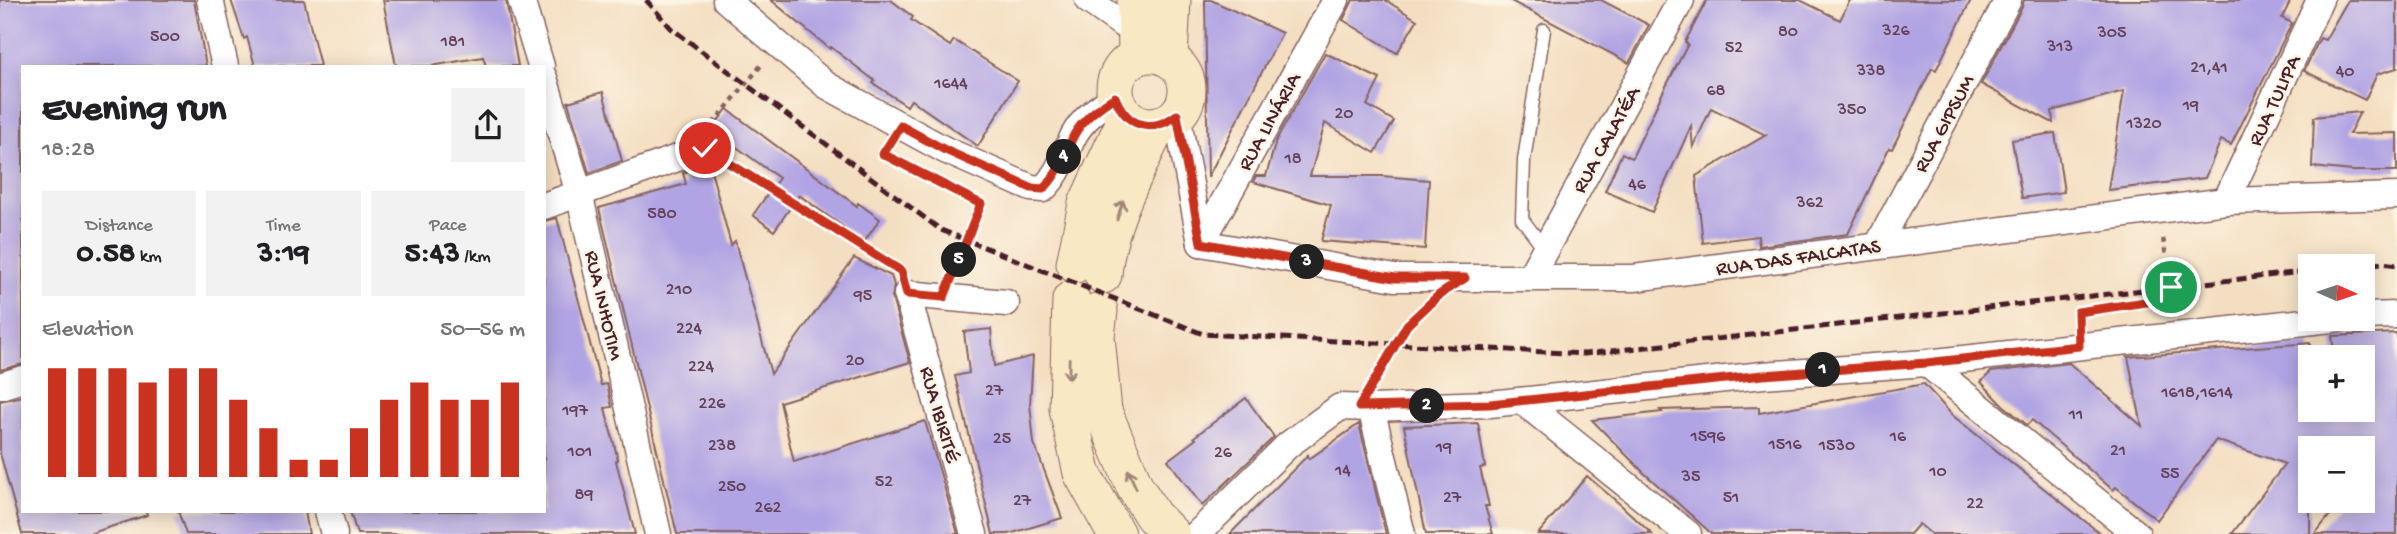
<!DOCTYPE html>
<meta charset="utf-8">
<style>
:root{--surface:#fff;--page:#f2f2f2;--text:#202124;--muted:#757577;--accent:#c8321e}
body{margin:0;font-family:"Gochi Hand",sans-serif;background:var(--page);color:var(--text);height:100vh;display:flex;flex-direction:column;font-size:26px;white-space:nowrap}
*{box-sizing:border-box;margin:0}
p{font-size:23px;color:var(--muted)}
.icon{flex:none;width:38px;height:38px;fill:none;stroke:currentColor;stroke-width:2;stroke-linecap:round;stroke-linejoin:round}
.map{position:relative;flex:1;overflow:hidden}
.sheet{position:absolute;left:21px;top:65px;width:525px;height:448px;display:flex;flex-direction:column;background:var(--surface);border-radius:0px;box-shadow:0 4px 18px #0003}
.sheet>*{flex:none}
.needle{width:46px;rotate:93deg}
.fabs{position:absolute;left:2298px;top:254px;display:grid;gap:14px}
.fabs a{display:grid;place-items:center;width:77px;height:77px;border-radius:0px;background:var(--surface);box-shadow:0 4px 18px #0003;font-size:35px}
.pin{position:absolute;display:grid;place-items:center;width:60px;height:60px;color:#fff;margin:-30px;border:4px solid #fff;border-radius:50%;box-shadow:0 2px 7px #0007}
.km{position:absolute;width:35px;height:35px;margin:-18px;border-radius:50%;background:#222;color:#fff;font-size:19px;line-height:35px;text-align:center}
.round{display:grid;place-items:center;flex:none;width:74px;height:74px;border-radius:0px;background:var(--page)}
.overview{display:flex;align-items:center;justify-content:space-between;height:119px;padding:0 21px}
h1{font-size:38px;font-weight:700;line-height:52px}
.figures{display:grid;grid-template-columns:repeat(3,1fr);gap:10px;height:119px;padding:7px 21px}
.figures div{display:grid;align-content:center;border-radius:0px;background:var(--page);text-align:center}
.figures b{font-size:30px;font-weight:700}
.figures small{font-size:19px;font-weight:400}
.figures p{font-size:19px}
.chart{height:196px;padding:14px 21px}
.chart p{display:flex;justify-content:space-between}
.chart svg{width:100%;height:126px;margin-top:7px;stroke:var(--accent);stroke-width:6}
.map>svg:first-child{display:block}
</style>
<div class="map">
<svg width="2397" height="534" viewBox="0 0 2397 534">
<rect width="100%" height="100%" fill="#fcf5e5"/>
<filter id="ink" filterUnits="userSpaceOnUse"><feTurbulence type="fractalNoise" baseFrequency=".0143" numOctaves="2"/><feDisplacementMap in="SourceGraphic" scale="14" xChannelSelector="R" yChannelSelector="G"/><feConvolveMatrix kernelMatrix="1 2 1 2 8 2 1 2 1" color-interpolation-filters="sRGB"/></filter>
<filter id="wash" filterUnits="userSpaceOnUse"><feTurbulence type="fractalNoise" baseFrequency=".00686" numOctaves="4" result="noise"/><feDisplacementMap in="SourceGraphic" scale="28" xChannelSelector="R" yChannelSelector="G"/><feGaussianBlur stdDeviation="1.57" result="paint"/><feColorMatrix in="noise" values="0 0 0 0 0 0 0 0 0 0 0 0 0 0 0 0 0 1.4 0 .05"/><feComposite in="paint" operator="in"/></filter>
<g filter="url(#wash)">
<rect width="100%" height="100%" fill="#f4dec1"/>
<g id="blocks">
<g fill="#b1a4e4">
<polygon points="0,0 194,0 206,66 23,66 23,364 0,370"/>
<polygon points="231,0 304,0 320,66 255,66 247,37 244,39"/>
<polygon points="383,0 506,0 518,66 486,66 483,57 431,66 396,66"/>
<polygon points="771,0 891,0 913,17 911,20 950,46 954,40 1018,81 978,146 911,100 907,106 873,83 875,81 831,47 830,49"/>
<polygon points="1205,0 1211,0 1282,33 1208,177"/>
<polygon points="1353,0 1385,0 1417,20 1397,53 1343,20"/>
<polygon points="1509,0 1601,0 1649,25 1629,63"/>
<polygon points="1707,0 1800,0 1840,20 1850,0 1971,0 1936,70 1932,68 1892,149 1889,148 1848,234 1759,246 1758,236 1703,243 1696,176 1766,135 1711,108 1693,148 1691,126 1652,212 1605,191 1622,153 1632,158 1662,94 1688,44 1685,42"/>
<polygon points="2024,0 2291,0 2282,18 2292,23 2231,145 2221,140 2205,178 2108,190 2124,91 2052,111 2053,123 1981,84 2022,7"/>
<polygon points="2348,0 2397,0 2397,68 2377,74 2365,100 2304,71 2320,38 2325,40"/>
<polygon points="1325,53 1380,79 1367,105 1394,121 1375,153 1325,123 1310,176 1382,176 1429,180 1425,249 1321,241 1331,205 1253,182 1256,176 1266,176 1276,141"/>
<polygon points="603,92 622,161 589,173 568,102"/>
<polygon points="727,109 857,206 858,203 880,219 864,242 799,195 774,231 753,215 779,178 712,129"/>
<polygon points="2360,112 2349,134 2397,133 2397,171 2353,171 2312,167 2314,117"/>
<polygon points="2055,133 2064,192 2022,198 2012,140"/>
<polygon points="709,163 731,245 735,241 771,374 854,258 891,276 894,285 892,298 910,362 780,402 794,462 925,421 958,534 677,534 599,208 686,184 683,173"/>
<polygon points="557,218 601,385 607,384 612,407 605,408 618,460 616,461 635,534 357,534 350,511 544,511 544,221"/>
<polygon points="991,329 994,366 1033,356 1030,404 1034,443 1062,518 1009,534 993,534 955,376 969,373 964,332"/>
<polygon points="2397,333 2397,534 2315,534 2342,500 2362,500 2362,448 2310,448 2310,534 2232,534 2285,464 2216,440 2157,520 2116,487 2113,490 2032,420 2027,425 2003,405 1981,382 1991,372 2069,363 2142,426 2128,357 2310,343 2310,410 2362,410 2362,357 2335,357 2332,336"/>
<polygon points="1924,384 1952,415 2101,534 1931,534 1919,524 1910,534 1712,534 1643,472 1592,420 1662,412 1660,410 1759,407 1759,413"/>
<polygon points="23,396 23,511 146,511 147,515 89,534 22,534 0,453 0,401"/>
<polygon points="1246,398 1274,437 1202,506 1168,460 1196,439 1194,437"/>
<polygon points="1478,423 1485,467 1480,468 1489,506 1485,506 1493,534 1426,534 1404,426"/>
<polygon points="1359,424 1386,534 1230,534 1308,455 1309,459"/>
<polygon points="1587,476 1622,506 1652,534 1538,534"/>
<polygon points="178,511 305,511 309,534 186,534"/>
</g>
</g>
</g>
<g filter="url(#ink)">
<use href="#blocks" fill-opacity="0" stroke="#866260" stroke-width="2"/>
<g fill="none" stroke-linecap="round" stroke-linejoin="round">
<g stroke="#866260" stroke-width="15">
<polyline id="lane" points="1544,30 1524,160 1522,219 1545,249"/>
</g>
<g stroke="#866260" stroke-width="29">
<g id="street">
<polyline points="210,0 225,66"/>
<polyline points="521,0 541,66"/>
<path d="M726,0L826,85L945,150L1031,188L1043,189C1059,174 1064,155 1074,135C1083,119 1100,106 1116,97"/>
<polyline points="1088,0 1135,33"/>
<polyline points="544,78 579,193 658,534"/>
<polyline points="1177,115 1201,243"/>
<polyline points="2226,201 2320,0"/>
<polyline points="544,206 705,148"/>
<polyline points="1201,243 1395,278 1634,278 2226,201 2397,196"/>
<polyline points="1201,243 1336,0"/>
<polyline points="1878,245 2008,0"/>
<polyline points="1530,277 1681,0"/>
<polyline points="2362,316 2397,315"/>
<polyline points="1926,363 2137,534"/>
<polyline points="0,386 23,379"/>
<polyline points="1522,401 1688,534"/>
<polyline points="1371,408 1402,534"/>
<polyline points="328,511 334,534"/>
<polyline points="974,534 907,294 1006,303"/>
<polyline points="1197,534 1288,445 1340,407 1371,408 1490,404 1763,375 1926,363 2341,318"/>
</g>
</g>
<g stroke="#866260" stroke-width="39">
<g id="secondary">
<polyline points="1136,0 1137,57"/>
<circle cx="1151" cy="90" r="36"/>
<polyline points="1169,59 1172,0"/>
<polyline points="1075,264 1087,204 1127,117"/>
<path d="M1103,275C1107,222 1135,173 1158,125"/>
<polyline points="1071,300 1068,409 1082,473 1116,534"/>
<polyline points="1099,311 1096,336 1103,411 1135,487 1153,516 1171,534"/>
</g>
</g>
<g stroke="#866260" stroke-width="4.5" stroke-dasharray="5 5" stroke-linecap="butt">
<polyline points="713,124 763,63"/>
<polyline points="887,148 883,154 981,204 954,273"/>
<polyline points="727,162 900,271"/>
<polyline points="2078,321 2078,312 2173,298 2163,238 2167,237"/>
<polyline points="1374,382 1407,325 1429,305"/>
</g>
<use href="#lane" stroke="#fff" stroke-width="12"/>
<use href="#street" stroke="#fff" stroke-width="26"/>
<use href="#secondary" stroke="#f8e8c3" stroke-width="37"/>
<g stroke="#4a1f2b" stroke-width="5" stroke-dasharray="10 5" stroke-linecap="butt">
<polyline points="646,0 672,29 941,230 1203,334 1585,354 2310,271"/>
<polyline points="2356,266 2381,263 2397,265"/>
</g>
</g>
<defs><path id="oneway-shaft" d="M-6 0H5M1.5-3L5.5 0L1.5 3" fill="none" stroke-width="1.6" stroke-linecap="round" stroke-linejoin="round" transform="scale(1.75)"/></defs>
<g stroke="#a18477">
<use href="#oneway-shaft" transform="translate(1120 210) rotate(-73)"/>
<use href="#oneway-shaft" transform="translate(1069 369) rotate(91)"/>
<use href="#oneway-shaft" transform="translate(1132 479) rotate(-114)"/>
</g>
</g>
<g fill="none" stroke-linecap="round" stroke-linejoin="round" filter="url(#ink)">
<g stroke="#fff" stroke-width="14">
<path id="route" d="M705,148L901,271L907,294L944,297L981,204L883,154L901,126L945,150L1031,188L1043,189C1059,174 1064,155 1074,135C1083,119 1100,106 1115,97C1127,127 1151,134 1177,115L1201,243L1395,278H1465L1439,295L1407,325L1359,407L1490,404L1763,375L1926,363L2079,346L2078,312L2173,298L2171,287"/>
</g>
<use href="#route" stroke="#c8321e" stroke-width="9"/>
</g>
<g text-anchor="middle" stroke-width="5" stroke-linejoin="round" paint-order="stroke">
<g font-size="18" fill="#644059">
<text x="1896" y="35">326</text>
<text x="1788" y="36">80</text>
<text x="2112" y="37">305</text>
<text x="165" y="41">500</text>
<text x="453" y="46">181</text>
<text x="2060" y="51">313</text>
<text x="1734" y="52">52</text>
<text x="2209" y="72">21,41</text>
<text x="1871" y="75">338</text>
<text x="2345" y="76">40</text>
<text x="951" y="88">1644</text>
<text x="1716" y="95">68</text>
<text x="2191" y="110">19</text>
<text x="1852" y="114">350</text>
<text x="1344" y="118">20</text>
<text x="2144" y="128">1320</text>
<text x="1293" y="163">18</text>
<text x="1637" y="189">46</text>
<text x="1810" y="207">362</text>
<text x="662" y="218">580</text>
<text x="679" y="294">210</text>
<text x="863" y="300">95</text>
<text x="689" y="333">224</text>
<text x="855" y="365">20</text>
<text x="701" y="371">224</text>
<text x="994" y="395">27</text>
<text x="2197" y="397">1618,1614</text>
<text x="712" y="408">226</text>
<text x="575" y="415">197</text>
<text x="2076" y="419">11</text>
<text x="1708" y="441">1596</text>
<text x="1898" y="441">16</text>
<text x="1002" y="443">25</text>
<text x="1785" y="449">1516</text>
<text x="722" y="450">238</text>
<text x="1837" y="450">1530</text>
<text x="1444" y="452">19</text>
<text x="2118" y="455">21</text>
<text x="580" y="456">101</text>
<text x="1223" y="457">26</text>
<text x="1343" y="475">14</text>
<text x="1938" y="476">10</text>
<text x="2170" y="478">55</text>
<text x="1691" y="481">35</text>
<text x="884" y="486">52</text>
<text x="732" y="491">250</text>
<text x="584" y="499">89</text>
<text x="1452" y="502">27</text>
<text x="1731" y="502">51</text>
<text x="1022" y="505">27</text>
<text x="1975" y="508">22</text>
<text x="768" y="512">262</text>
</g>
<g font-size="21" fill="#4a1f2b" stroke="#fcf5e5">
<text transform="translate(2273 100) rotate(-65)" y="7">RUA TULIPA</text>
<text transform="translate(1268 121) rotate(-61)" y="7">RUA LINÁRIA</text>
<text transform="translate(1943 123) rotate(-62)" y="7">RUA GIPSUM</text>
<text transform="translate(1605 139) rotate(-61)" y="7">RUA CALATÉA</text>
<text transform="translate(1798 256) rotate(-8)" y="7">RUA DAS FALCATAS</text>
<text transform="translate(605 305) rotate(77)" y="7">RUA INHOTIM</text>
<text transform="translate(941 414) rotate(74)" y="7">RUA IBIRITÉ</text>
</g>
</g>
</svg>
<div class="fabs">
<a><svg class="needle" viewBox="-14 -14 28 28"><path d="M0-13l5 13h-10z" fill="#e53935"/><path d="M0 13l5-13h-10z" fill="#757577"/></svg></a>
<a>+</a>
<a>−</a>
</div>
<div class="pin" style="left:2171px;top:287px;background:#1e9e55"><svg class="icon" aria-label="arrive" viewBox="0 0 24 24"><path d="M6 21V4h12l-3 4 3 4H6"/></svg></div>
<div class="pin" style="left:705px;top:148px;background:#d93025"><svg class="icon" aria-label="check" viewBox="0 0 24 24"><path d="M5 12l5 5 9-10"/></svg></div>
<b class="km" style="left:1823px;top:370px">1</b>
<b class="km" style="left:1427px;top:406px">2</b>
<b class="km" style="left:1307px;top:262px">3</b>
<b class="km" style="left:1064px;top:157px">4</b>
<b class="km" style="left:959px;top:260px">5</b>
<section class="sheet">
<div class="overview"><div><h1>Evening run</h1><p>18:28</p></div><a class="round"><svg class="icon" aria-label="share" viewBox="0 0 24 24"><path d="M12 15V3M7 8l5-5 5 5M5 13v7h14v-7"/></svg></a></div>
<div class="figures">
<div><p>Distance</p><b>0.58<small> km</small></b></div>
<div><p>Time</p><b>3:19</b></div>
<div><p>Pace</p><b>5:43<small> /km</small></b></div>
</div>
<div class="chart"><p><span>Elevation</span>50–56 m</p>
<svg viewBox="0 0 160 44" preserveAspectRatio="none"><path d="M5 44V6M15 44V6M25 44V6M35 44V11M45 44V6M55 44V6M65 44V17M75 44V27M85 44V38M95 44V38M105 44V27M115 44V17M125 44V11M135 44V17M145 44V17M155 44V11"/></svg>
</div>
</section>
</div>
